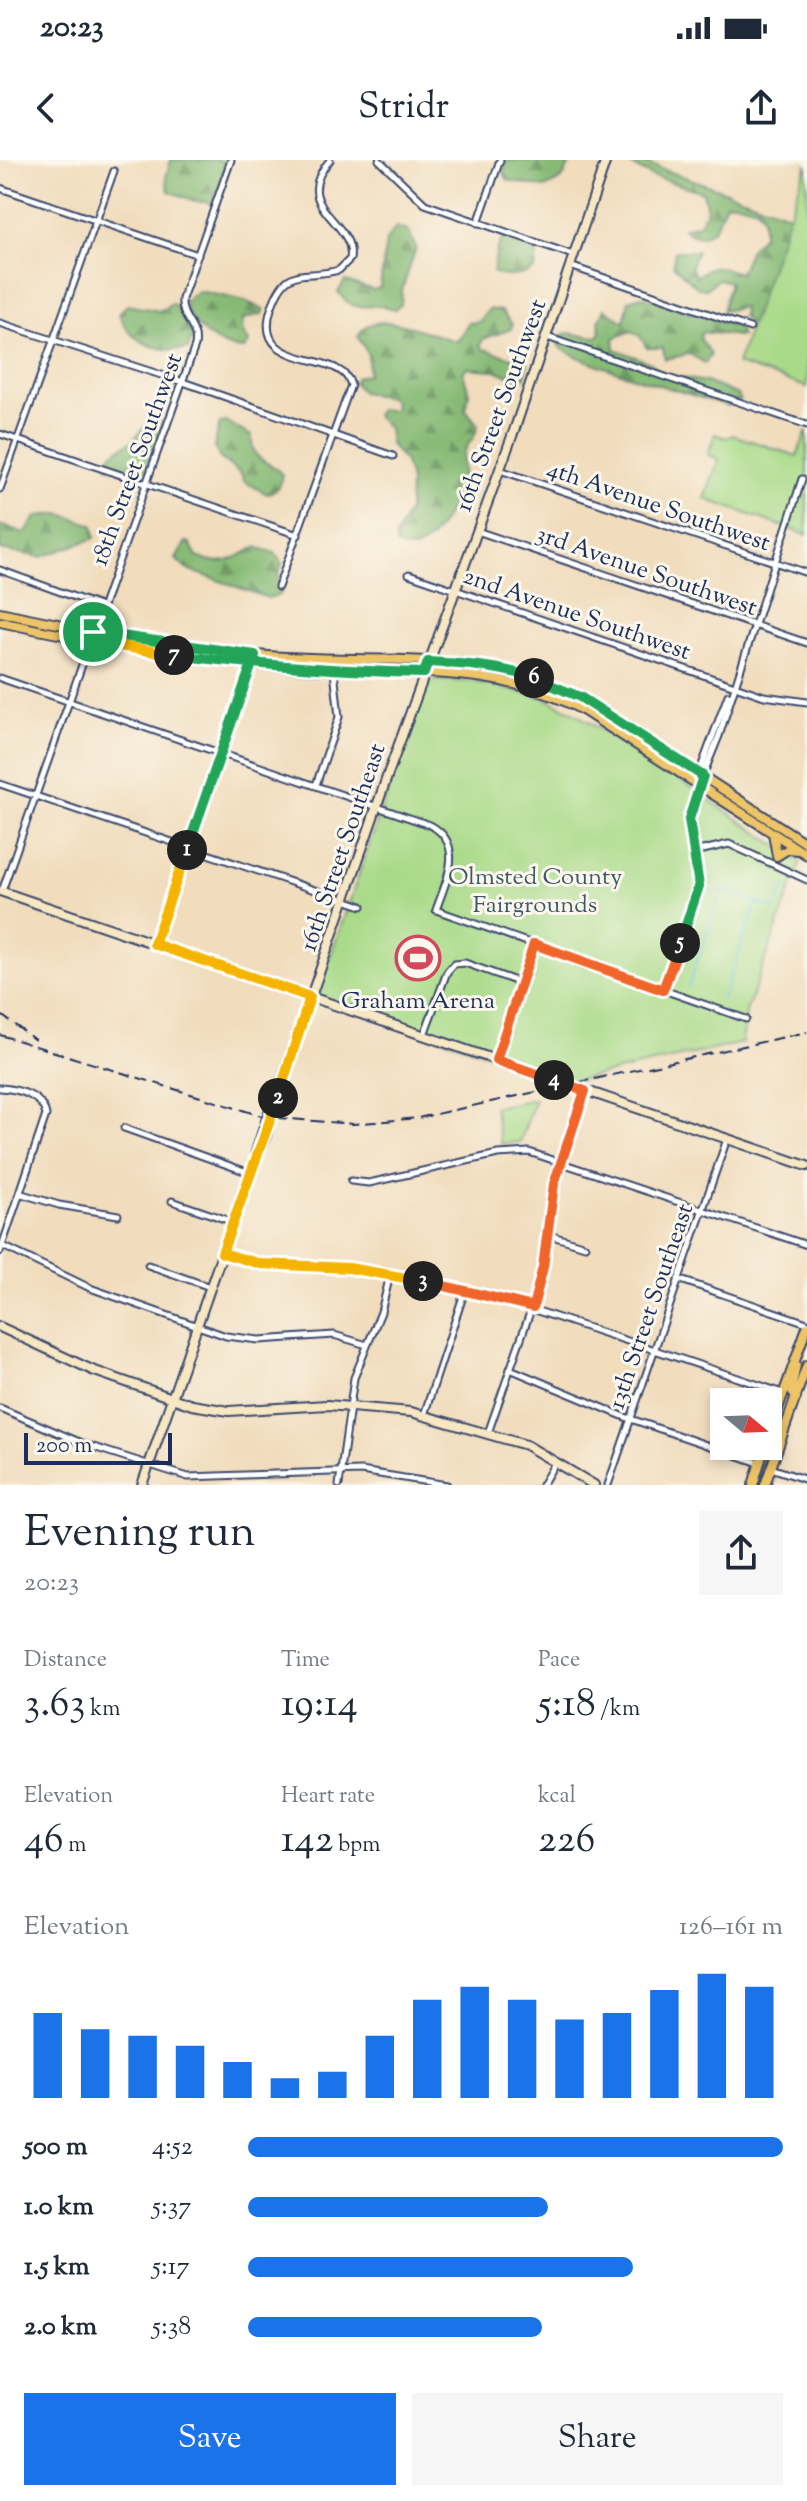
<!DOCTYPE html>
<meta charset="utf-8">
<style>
:root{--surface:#fff;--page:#f6f6f7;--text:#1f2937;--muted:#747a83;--accent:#1a73e8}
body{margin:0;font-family:"Sorts Mill Goudy",serif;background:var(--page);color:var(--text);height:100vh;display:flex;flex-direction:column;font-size:30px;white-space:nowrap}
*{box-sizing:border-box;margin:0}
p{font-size:26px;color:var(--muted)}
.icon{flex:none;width:44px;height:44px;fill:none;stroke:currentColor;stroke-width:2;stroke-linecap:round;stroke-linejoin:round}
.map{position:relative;height:1325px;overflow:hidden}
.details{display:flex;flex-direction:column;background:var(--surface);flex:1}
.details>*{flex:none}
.needle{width:52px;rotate:109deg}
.tools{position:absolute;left:710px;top:1228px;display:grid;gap:16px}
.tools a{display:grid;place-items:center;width:72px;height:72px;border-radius:0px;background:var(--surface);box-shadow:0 4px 12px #0003;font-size:40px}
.scale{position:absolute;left:24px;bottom:20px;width:148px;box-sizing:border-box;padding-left:8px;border:4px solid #1b2f5e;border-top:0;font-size:22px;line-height:28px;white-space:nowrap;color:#1b2f5e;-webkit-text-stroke:6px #fbf7ec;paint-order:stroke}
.pin{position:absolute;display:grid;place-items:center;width:68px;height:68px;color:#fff;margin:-34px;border:4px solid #fff;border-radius:50%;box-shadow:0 2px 8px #0007}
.km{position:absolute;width:40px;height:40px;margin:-20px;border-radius:50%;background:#222;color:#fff;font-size:22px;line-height:40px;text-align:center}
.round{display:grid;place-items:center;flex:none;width:84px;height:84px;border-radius:0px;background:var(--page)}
.overview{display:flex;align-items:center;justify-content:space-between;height:136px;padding:0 24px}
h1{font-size:44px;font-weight:600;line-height:60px}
.stats{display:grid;grid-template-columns:repeat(3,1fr);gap:12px;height:136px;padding:8px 24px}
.stats div{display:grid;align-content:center}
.stats b{font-size:40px;font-weight:600}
.stats small{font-size:22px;font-weight:400}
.stats p{font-size:22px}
.chart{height:224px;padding:16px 24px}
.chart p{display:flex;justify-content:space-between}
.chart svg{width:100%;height:144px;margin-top:8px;stroke:var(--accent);stroke-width:6}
.cta{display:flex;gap:16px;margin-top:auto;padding:16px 24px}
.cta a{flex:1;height:92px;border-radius:0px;background:var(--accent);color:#fff;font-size:32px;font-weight:600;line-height:92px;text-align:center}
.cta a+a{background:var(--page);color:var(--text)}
ul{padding:0 24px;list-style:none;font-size:26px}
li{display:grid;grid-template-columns:128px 96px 1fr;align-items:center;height:60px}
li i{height:20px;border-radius:10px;background:var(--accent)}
.status{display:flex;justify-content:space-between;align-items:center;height:56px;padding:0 40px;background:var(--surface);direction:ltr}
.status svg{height:22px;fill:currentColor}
header{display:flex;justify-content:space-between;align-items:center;height:104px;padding:0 24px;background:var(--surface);font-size:36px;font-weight:600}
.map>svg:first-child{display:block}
</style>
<div class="status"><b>20:23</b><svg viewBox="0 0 49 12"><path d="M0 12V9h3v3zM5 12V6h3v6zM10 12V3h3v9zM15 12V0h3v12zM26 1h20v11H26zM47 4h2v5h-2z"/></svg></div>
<header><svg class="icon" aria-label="back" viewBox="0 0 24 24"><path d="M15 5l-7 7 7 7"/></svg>Stridr<svg class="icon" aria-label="share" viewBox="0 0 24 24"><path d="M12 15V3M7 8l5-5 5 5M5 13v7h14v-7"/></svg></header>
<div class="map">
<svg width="807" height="1325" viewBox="0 0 807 1325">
<defs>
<pattern id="forest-firs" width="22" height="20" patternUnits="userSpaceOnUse" patternTransform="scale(2)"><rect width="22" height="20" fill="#86ba74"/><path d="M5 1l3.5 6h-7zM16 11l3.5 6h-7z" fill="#6d9862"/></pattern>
</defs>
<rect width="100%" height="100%" fill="#fbf7ec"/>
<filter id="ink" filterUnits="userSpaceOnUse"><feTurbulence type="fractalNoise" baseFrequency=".0125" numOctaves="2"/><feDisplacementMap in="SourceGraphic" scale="16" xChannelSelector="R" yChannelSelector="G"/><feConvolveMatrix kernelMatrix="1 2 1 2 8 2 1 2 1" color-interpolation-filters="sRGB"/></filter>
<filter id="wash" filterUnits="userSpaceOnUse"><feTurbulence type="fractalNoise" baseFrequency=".006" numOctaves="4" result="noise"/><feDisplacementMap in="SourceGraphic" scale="32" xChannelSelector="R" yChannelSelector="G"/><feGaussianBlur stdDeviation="1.8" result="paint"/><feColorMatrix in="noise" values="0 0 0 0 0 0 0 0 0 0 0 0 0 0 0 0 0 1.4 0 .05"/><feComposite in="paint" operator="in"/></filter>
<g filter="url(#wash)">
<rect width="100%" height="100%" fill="#f1dcbc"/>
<g fill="url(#forest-firs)" stroke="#507469" stroke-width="2">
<polygon points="171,0 225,0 221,21 212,43 195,41 169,31 166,17"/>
<polygon points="505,0 572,0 562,19 545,28 508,20 504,13"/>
<path d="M621,0H637L794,56L754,169L742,156L743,147L722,151L730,122L718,119L706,129L698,128L673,105L675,91H697L691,106L696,117C718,99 718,109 740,113L750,89L763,75V57L757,48L735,42L726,43L714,69L703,76L690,75L683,68L699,64L707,49L703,32L652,16Z"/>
<path d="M396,67L409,71L416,88L402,130L401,144L395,149C391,149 387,146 382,146C361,144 354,154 338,132L345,121L373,130L380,128L386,81Z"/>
<path d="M505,75L524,81L537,91L535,109C526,116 503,119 493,112L497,89Z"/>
<path d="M199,131L245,141L264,150L262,154L243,159L242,171L249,182L246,188C227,194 188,166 185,144L189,137Z"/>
<path d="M641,136L738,167L741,176L701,172L700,178L711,195L705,203L689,194L665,199L663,188H647L640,176L631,171L614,178L615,189L651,203L665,215L706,222L738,235L740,240L728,246C701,237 569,201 558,185L559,177L566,173L597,177L601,173L599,161L605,149L624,162L629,140Z"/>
<path d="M172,144L177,146L193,176L188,189C159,192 129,184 119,153L127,145L160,151Z"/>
<path d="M489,149L501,151L512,164L511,169L483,179L480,185L483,189L528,203L525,217L520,220L494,210L466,208L463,213L469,233L465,249L478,265C477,277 468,282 464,292C461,301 464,309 462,317C455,342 429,405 397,385L395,377L409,350L410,321L405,302L390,284L388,268L375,255L379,250H393L395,246L391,238L362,232L354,223L356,217L368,214C369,189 369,196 358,177C371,143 435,178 458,181L468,163L479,162Z"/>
<polygon points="155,256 161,258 161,265 146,310 134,314 107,306 111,294 132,281"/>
<path d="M226,262L251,276C252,281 252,286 254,291C259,303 275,304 282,315C280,326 277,330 267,334L244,321L241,314L220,298L214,287L220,263Z"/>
<polygon points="61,354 93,365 95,378 41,397 0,390 0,365 25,373 37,356"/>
<path d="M186,382L190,383L197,397C223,407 233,400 256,387L275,393L282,404L278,416L283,429L280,435L268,438L186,409L176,399Z"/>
</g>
<g fill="#a9da88" stroke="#628473" stroke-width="2">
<polygon points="807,4 807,227 737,204"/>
<polygon points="807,270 807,375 705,339 719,299 708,295 715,274 726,278 733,275 797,296"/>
<polygon points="427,520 475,522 545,538 575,553 686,624 801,702 746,852 742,883 569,922 317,835"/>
<polygon points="535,939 520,982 501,984 494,947"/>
</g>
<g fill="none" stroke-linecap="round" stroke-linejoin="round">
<g stroke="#5fc3dd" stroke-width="2">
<polyline points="710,733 725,731 773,748 778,745 786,724"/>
<polyline points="688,827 717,743 725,731"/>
<polyline points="722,839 757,742"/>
</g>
</g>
</g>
<g filter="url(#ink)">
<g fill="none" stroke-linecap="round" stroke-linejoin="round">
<g stroke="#3b496c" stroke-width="9">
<g id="street">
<polyline points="379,0 425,44 573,95"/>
<polyline points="0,28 198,95"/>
<polyline points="478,63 500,0"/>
<polyline points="570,106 750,168"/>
<polyline points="0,163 183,222 393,296"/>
<polyline points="547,177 807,265"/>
<polyline points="0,274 298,375"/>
<polyline points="500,310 807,413"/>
<polyline points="0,329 114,11"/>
<polyline points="477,371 807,483"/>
<polyline points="0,410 102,447"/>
<polyline points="409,414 764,536 807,542"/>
<path d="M278,427L351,225C342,188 251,213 271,149C287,102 302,120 339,110L350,99C357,61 288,48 330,0"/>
<path d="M0,518L430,665C466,684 446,721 436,750L746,859"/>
<polyline points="698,616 728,535"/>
<polyline points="0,624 362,746"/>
<polyline points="316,625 339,557 334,511"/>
<polyline points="694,692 729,684 807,720"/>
<path d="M2,731L195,186C199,166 180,159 182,139L231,0"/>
<polyline points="154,784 255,495"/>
<polyline points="663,830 699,726 689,670 691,645 719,576 802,319"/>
<polyline points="424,875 447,812 454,804 465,803 521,823"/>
<polyline points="496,900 534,784"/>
<path d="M0,928C18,929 42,935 46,955L0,1092"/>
<polyline points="124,968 250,1013"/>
<polyline points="351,1021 369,1023 498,994 529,992 807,1085"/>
<polyline points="22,1034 59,1045 118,1055"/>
<polyline points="172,1041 233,1062"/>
<polyline points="546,1074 585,1086"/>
<polyline points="3,1086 90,1128 226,1176 259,1180 334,1175 367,1185"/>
<polyline points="223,1094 261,1104 373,1112 493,1136 783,1233"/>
<polyline points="148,1105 210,1127"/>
<polyline points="678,1119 807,1163"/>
<polyline points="510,1209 625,1257 759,1303"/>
<polyline points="0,1248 84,1284 188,1317 361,1311 447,1325"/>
<polyline points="424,1255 465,1130"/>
<polyline points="488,1273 535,1138 554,1024 585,931"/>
<polyline points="771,1308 807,1320"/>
<polyline points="339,1325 354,1218 381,1152 390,1115"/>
<polyline points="542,1325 555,1303"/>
<polyline points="608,1325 727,979"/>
</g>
</g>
<g stroke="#3b496c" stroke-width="12">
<g id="secondary">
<polyline points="0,731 807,1006"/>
<polyline points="256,992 276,930"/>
<polyline points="0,1167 92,1210 192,1245 229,1251 327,1245 411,1252 526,1285 594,1325"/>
<polyline points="142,1325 250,1013 266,977 282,920 388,614 515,268 606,0"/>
</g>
</g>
<g stroke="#3b496c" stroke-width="12">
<g id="primary">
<path d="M0,452C85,470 170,487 257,495C369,506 490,484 590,543L807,684"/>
<path d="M0,462C97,483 194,500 294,508C394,517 493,500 584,551L807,695"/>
<polyline points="773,673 777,696 788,689 798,690"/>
<polyline points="796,1205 791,1230 796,1238"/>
<polyline points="768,1277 807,1167"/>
<polyline points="753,1325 765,1286"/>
<polyline points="765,1325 807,1205"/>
</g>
</g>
<use href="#street" stroke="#fff" stroke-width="5"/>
<use href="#secondary" stroke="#f8e7c3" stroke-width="8"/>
<use href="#primary" stroke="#eec469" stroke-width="8"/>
<g stroke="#1b2f5e" stroke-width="2" stroke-dasharray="12 6" stroke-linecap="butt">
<polyline points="0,854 35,880"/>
<polyline points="0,875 265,957 353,964 418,958 807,872"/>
</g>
</g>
</g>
<g fill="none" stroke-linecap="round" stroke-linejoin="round" filter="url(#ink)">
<g stroke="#fff" stroke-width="16">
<polyline id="split-1" points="93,472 255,495 187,690"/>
</g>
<g stroke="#fff" stroke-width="16">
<polyline id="split-2" points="187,690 154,784 310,837 278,938"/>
</g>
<g stroke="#fff" stroke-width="16">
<polyline id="split-3" points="278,938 222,1093 261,1104 349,1108 423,1121"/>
</g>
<g stroke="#fff" stroke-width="16">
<polyline id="split-4" points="423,1121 533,1147 543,1107 554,1024 585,931 554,920"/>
</g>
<g stroke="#fff" stroke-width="16">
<polyline id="split-5" points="554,920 496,900 534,784 663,830 680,783"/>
</g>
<g stroke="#fff" stroke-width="16">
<polyline id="split-6" points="534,518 580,537 703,616 689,659 699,726 680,783"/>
</g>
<g stroke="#fff" stroke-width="16">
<path id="split-7" d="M174,495C258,505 340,511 424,513L428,502C464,504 499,506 534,518"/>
</g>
<g stroke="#fff" stroke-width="16">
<polyline id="split-8" points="93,472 90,481 174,495"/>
</g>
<use href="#split-1" stroke="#22a559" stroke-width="10"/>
<use href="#split-2" stroke="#f5b400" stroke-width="10"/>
<use href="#split-3" stroke="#f5b400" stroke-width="10"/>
<use href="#split-4" stroke="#f0652b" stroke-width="10"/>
<use href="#split-5" stroke="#f0652b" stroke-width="10"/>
<use href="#split-6" stroke="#22a559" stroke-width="10"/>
<use href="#split-7" stroke="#22a559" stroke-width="10"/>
<use href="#split-8" stroke="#f5b400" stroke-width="10"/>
</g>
<defs>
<g id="stadium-ring" transform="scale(2.3)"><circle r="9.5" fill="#fbf7ec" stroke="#d1495b" stroke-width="1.5"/><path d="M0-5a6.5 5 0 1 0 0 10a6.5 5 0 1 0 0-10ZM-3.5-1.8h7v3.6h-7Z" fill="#d1495b"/></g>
</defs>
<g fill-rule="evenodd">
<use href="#stadium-ring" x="418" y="798"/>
</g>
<g text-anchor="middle" stroke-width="6" stroke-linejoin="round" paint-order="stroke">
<g font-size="24" fill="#1b2f5e" stroke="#fbf7ec">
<text transform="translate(500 245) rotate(-70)" y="8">16th Street Southwest</text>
<text transform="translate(136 299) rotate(-70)" y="8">18th Street Southwest</text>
<text transform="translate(659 345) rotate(19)" y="8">4th Avenue Southwest</text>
<text transform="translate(647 410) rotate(19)" y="8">3rd Avenue Southwest</text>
<text transform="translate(577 453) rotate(19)" y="8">2nd Avenue Southwest</text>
<text transform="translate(342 687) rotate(-71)" y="8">16th Street Southeast</text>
<text transform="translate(650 1146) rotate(-71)" y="8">13th Street Southeast</text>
</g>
<g font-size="24" fill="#3e5a68" stroke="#fbf7ec">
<text x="535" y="724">Olmsted County<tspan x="535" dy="28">Fairgrounds</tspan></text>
</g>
<g font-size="24" fill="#1b2f5e" stroke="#fbf7ec">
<text x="418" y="848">Graham Arena</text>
</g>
</g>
</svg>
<div class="tools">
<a><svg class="needle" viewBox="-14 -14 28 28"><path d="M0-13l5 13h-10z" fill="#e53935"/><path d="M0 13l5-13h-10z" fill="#747a83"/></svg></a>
</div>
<div class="scale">200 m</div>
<div class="pin" style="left:93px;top:472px;background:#1e9e55"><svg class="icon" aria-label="arrive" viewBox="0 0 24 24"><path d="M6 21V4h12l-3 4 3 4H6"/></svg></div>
<b class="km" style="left:187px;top:690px">1</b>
<b class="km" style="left:278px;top:938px">2</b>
<b class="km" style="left:423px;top:1121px">3</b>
<b class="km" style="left:554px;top:920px">4</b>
<b class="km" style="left:680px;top:783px">5</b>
<b class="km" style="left:534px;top:518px">6</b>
<b class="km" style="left:174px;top:495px">7</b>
</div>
<section class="details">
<div class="overview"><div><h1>Evening run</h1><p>20:23</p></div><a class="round"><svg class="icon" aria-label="share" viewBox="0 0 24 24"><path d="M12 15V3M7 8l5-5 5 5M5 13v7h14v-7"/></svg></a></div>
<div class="stats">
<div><p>Distance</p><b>3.63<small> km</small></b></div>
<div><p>Time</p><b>19:14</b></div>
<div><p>Pace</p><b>5:18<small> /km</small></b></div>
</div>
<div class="stats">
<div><p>Elevation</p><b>46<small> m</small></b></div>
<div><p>Heart rate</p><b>142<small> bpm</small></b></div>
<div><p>kcal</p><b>226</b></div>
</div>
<div class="chart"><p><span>Elevation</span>126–161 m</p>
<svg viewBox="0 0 160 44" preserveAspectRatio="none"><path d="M5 44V18M15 44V23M25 44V25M35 44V28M45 44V33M55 44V38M65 44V36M75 44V25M85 44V14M95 44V10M105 44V14M115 44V20M125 44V18M135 44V11M145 44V6M155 44V10"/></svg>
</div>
<ul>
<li><b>500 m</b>4:52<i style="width:100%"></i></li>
<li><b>1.0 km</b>5:37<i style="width:56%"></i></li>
<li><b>1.5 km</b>5:17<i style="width:72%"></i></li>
<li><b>2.0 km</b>5:38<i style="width:55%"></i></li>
</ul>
<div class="cta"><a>Save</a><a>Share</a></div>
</section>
